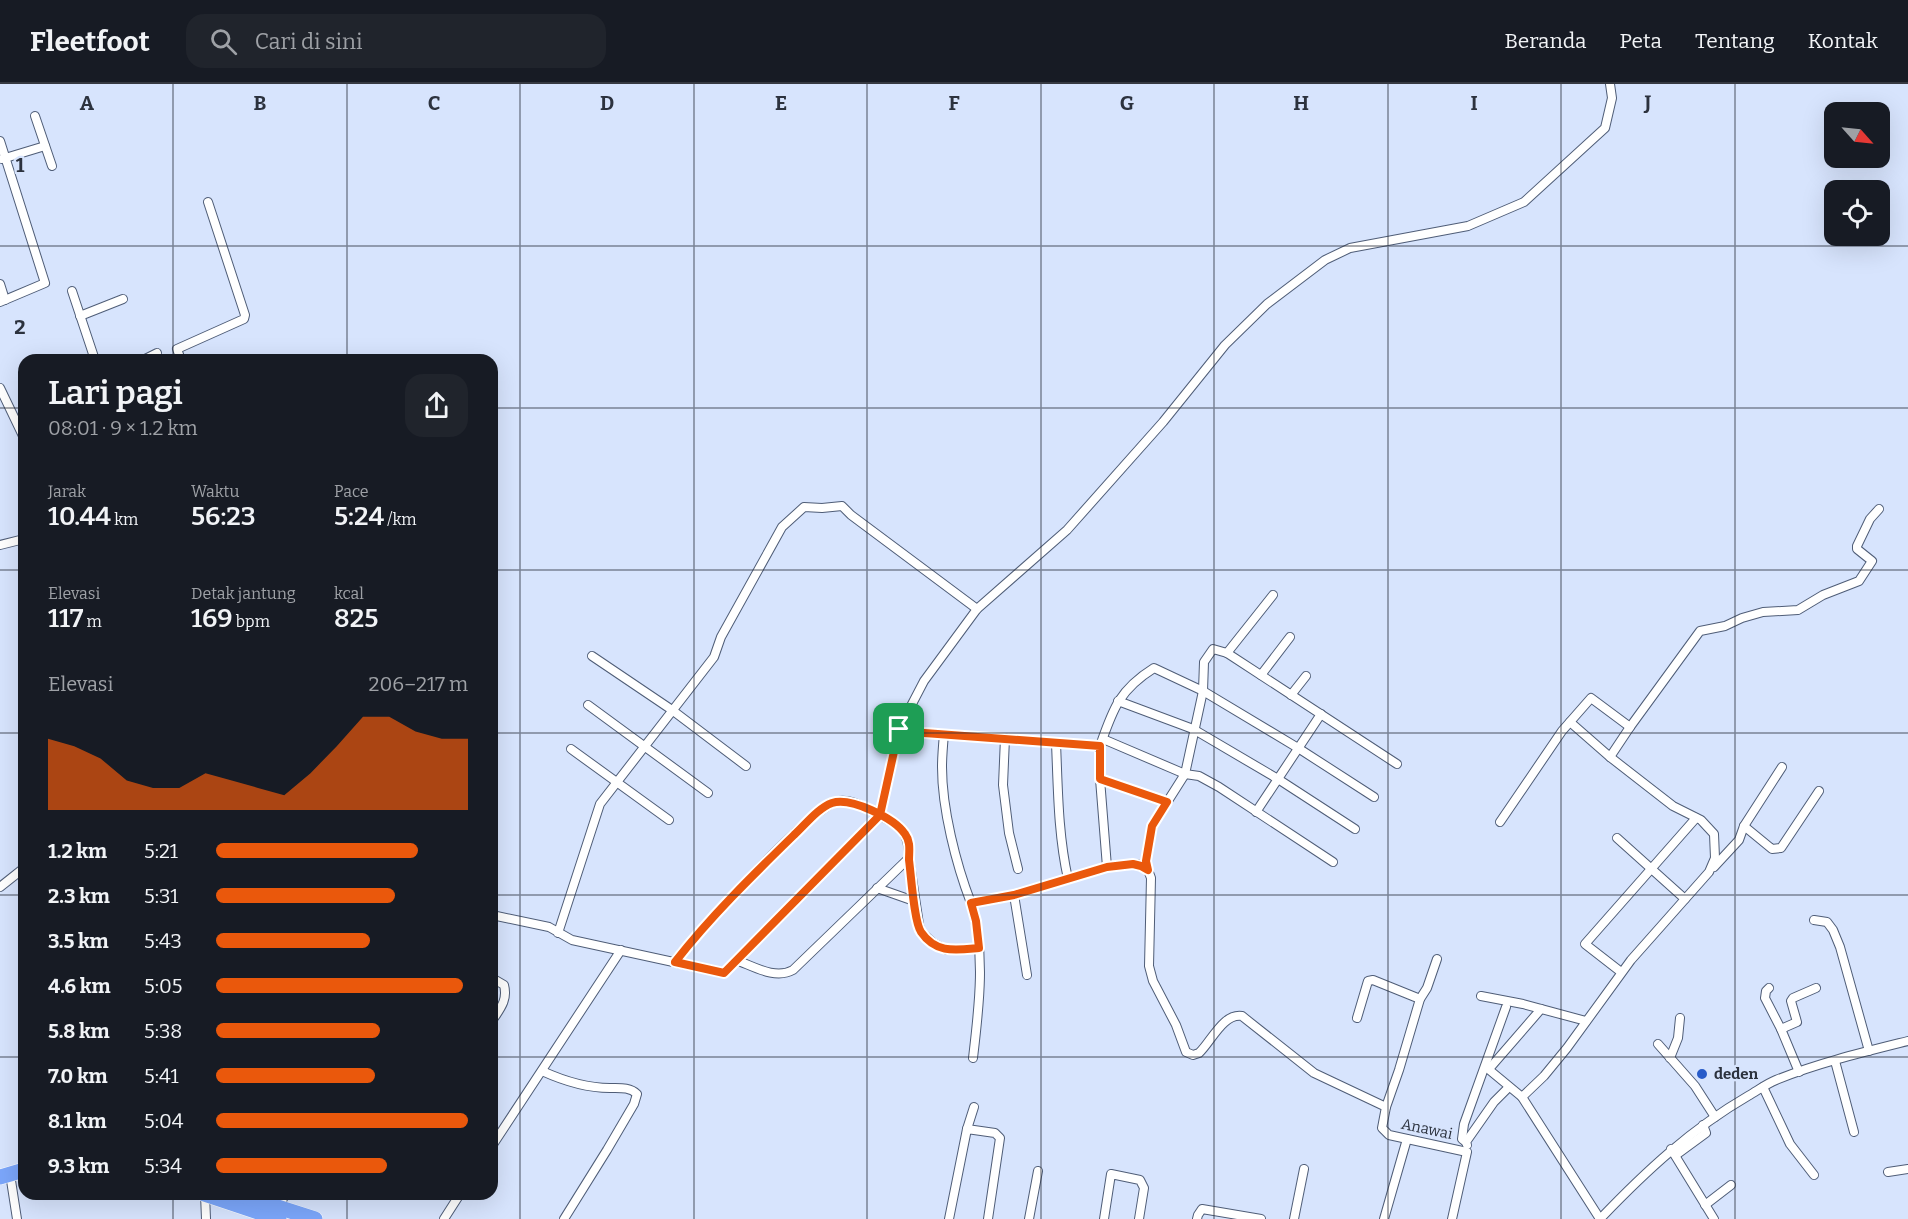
<!DOCTYPE html>
<html lang="id">
<meta charset="utf-8">
<style>
:root{--surface:#171b24;--page:#20242c;--text:#f1f3f6;--muted:#9ea1a6;--line:#363941;--accent:#ea580c}
body{margin:0;font-family:Bitter,serif;background:var(--page);color:var(--text);height:100vh;display:flex;flex-direction:column;font-size:22px;white-space:nowrap}
*{box-sizing:border-box;margin:0}
p{font-size:20px;color:var(--muted)}
.icon{flex:none;width:33px;height:33px;fill:none;stroke:currentColor;stroke-width:2;stroke-linecap:round;stroke-linejoin:round}
.map{position:relative;flex:1;overflow:hidden}
.details{position:absolute;left:18px;top:270px;width:480px;height:846px;display:flex;flex-direction:column;background:var(--surface);border-radius:18px;box-shadow:0 6px 24px #0002}
.details>*{flex:none}
.needle{width:39px;rotate:117deg}
.buttons{position:absolute;left:1824px;top:18px;display:grid;gap:12px}
.buttons a{display:grid;place-items:center;width:66px;height:66px;border-radius:12px;background:var(--surface);box-shadow:0 6px 24px #0002;font-size:30px}
.pin{position:absolute;display:grid;place-items:center;width:51px;height:51px;color:#fff;margin:-26px;border-radius:12px;box-shadow:0 3px 9px #0006}
.round{display:grid;place-items:center;flex:none;width:63px;height:63px;border-radius:18px;background:var(--page)}
.summary{display:flex;align-items:center;justify-content:space-between;height:102px;padding:0 30px}
h1{font-size:33px;font-weight:600;line-height:45px}
.figures{display:grid;grid-template-columns:repeat(3,1fr);gap:9px;height:102px;padding:6px 30px}
.figures div{display:grid;align-content:center}
.figures b{font-size:26px;font-weight:600}
.figures small{font-size:16px;font-weight:400}
.figures p{font-size:16px}
.chart{height:168px;padding:12px 30px}
.chart p{display:flex;justify-content:space-between}
.chart svg{width:100%;height:108px;margin-top:6px;fill:var(--accent);opacity:.7}
ul{padding:0 30px;list-style:none;font-size:20px}
li{display:grid;grid-template-columns:96px 72px 1fr;align-items:center;height:45px}
li i{height:15px;border-radius:8px;background:var(--accent)}
header{display:flex;align-items:center;gap:36px;box-sizing:border-box;height:84px;padding:0 30px;background:var(--surface);border-bottom:2px solid var(--line)}
header strong{font-size:28px}
nav{display:flex;gap:33px;margin-inline-start:auto;font-size:21px}
.search{width:420px;height:54px;background:var(--page);display:flex;align-items:center;gap:15px;box-sizing:border-box;padding:0 21px;border-radius:18px;color:var(--muted);font-size:22px}
.map>svg:first-child{display:block}
</style>
<header>
<strong>Fleetfoot</strong>
<div class="search"><svg class="icon" aria-label="search" viewBox="0 0 24 24"><circle cx="10" cy="10" r="6"/><path d="M15 15l6 6"/></svg>Cari di sini</div>
<nav><a>Beranda</a><a>Peta</a><a>Tentang</a><a>Kontak</a></nav>
</header>
<div class="map">
<svg width="1908" height="1135" viewBox="0 0 1908 1135">
<rect width="100%" height="100%" fill="#d7e4fd"/>
<g fill="none" stroke-linecap="round" stroke-linejoin="round">
<g stroke="#4f5d77" stroke-width="10">
<g id="street">
<polyline points="35,32 52,82"/>
<polyline points="0,57 45,199 0,218"/>
<polyline points="2,75 45,62"/>
<polyline points="0,200 5,216"/>
<polyline points="72,207 95,276"/>
<polyline points="80,232 123,215"/>
<polyline points="143,276 157,269"/>
<polyline points="181,276 177,265 244,235 245,231 208,118"/>
<polyline points="0,304 24,354"/>
<polyline points="0,461 24,455"/>
<polyline points="1227,569 1273,511"/>
<polyline points="592,572 672,626 746,682"/>
<polyline points="1261,591 1290,553"/>
<polyline points="1291,611 1306,592"/>
<polyline points="1118,617 1193,645 1278,695 1355,745"/>
<polyline points="588,621 708,709"/>
<polyline points="1570,638 1610,673 1673,722 1701,736 1714,750 1715,774 1709,788 1631,876 1567,964 1544,992 1522,1013 1600,1135"/>
<path d="M944,650C943,661 942,672 942,683C942,725 956,780 971,819"/>
<polyline points="1005,654 1003,701 1009,749 1018,785"/>
<polyline points="1103,655 1185,690 1199,692 1219,703 1333,778"/>
<path d="M1056,659C1058,705 1058,750 1068,795"/>
<path d="M1100,662C1113,625 1119,606 1154,584L1203,607L1298,664L1374,713"/>
<polyline points="571,665 669,736"/>
<polyline points="1610,673 1630,643"/>
<polyline points="1100,695 1167,718"/>
<polyline points="1256,728 1321,630"/>
<polyline points="1500,738 1562,647 1591,614 1630,643 1700,547 1725,542 1742,534 1763,528 1798,526 1823,511 1859,497 1872,477 1857,465 1857,462 1870,435 1879,425"/>
<polyline points="1744,742 1772,765 1781,764 1819,707"/>
<polyline points="1617,754 1685,815"/>
<polyline points="909,774 920,847 933,859 947,866 979,864"/>
<polyline points="1107,783 1100,695 1100,662 911,648 899,645 924,597 977,525 1067,446 1163,338 1225,261 1267,220 1325,176 1350,164 1468,142 1524,118 1605,44 1612,14 1610,0"/>
<polyline points="1714,783 1739,756 1744,742 1782,683"/>
<polyline points="1148,786 1146,777 1152,742 1185,690 1203,607 1204,578 1213,565 1227,569 1397,680"/>
<polyline points="0,803 24,784"/>
<polyline points="877,804 914,817"/>
<polyline points="1014,811 1027,891"/>
<polyline points="492,831 549,843 572,856 724,889 880,731 899,645"/>
<polyline points="1814,836 1827,838 1833,846 1840,863 1869,967"/>
<polyline points="558,849 600,720 714,573 721,553 782,443 804,423 822,424 842,422 851,431 977,525"/>
<path d="M675,877C697,850 812,721 839,717C853,715 869,726 881,732C903,743 909,750 909,774L793,886C775,896 753,882 736,876"/>
<polyline points="1621,888 1585,860 1696,734"/>
<path d="M492,894L504,901C508,916 500,925 492,937"/>
<polyline points="1769,904 1766,907 1765,914 1781,945 1799,988"/>
<polyline points="1481,912 1523,920 1586,937"/>
<polyline points="1357,934 1368,897 1373,896 1420,915"/>
<polyline points="1781,945 1797,938 1791,917 1793,914 1816,904"/>
<polyline points="1658,960 1695,1002 1715,1033"/>
<path d="M973,974C979,923 986,869 971,819L1014,811L1107,783L1137,780L1148,786L1151,794L1149,882L1153,897L1176,941L1186,968L1193,971L1199,969C1211,958 1223,929 1242,932L1314,989L1386,1023L1382,1044L1389,1051L1467,1068L1452,1135"/>
<polyline points="1670,974 1678,954 1680,934"/>
<polyline points="1835,977 1854,1048"/>
<polyline points="1487,984 1522,1013"/>
<polyline points="1489,985 1541,925"/>
<path d="M542,987C564,997 586,1004 610,1004C620,1004 630,1003 637,1010L634,1020L607,1066L564,1135"/>
<polyline points="1763,1003 1790,1060 1814,1091"/>
<polyline points="1386,1023 1399,986 1420,915 1427,904 1437,875"/>
<polyline points="967,1045 974,1023"/>
<polyline points="1466,1058 1462,1055 1464,1040 1506,923"/>
<polyline points="1467,1061 1466,1058 1494,1018 1509,1003"/>
<polyline points="492,1062 621,866"/>
<polyline points="1671,1065 1714,1135"/>
<polyline points="1676,1071 1706,1049 1703,1041"/>
<polyline points="1888,1088 1908,1085"/>
<polyline points="10,1090 17,1135"/>
<polyline points="205,1110 206,1135"/>
<polyline points="1705,1121 1731,1101"/>
<polyline points="279,1124 285,1110"/>
<polyline points="444,1135 460,1110"/>
<polyline points="949,1135 967,1045 995,1049 1000,1054 988,1135"/>
<polyline points="1029,1135 1038,1087"/>
<polyline points="1104,1135 1111,1090 1140,1096 1144,1104 1139,1135"/>
<polyline points="1197,1135 1198,1131 1202,1125 1261,1135"/>
<polyline points="1294,1135 1304,1085"/>
<polyline points="1384,1135 1407,1055"/>
<path d="M1600,1135C1645,1088 1691,1045 1748,1012C1757,1007 1766,1000 1776,996C1818,979 1864,968 1908,957"/>
</g>
</g>
<g stroke="#fff" stroke-width="16">
<g id="highway">
<polyline points="0,1093 24,1086"/>
<polyline points="204,1110 279,1135"/>
<polyline points="237,1110 315,1135"/>
</g>
</g>
<use href="#street" stroke="#fff" stroke-width="8"/>
<use href="#highway" stroke="#7ba6fa" stroke-width="15"/>
</g>
<g fill="none" stroke-linecap="round" stroke-linejoin="round">
<g stroke="#fff" stroke-width="12">
<path id="route" d="M899,645L880,731L724,889L675,878C711,832 753,791 794,751C805,741 818,724 832,719C851,713 894,734 905,750C911,758 909,767 909,776C911,790 914,838 921,848C936,870 956,866 979,864L976,837L971,819L1014,811L1107,783L1133,780L1141,782L1148,786L1146,777L1152,742L1167,718L1100,695V662L911,648L899,645"/>
</g>
<use href="#route" stroke="#ea580c" stroke-width="8"/>
</g>
<path fill="none" stroke="#2c323e" stroke-width="1.5" stroke-opacity="0.55" d="M173,0V276M347,0V276M520,0V1135M694,0V1135M867,0V1135M1041,0V1135M1214,0V1135M1388,0V1135M1561,0V1135M1735,0V1135M0,162H1908M0,324H24M492,324H1908M0,486H24M492,486H1908M0,649H24M492,649H1908M0,811H24M492,811H1908M0,973H24M492,973H1908M173,1110V1135M347,1110V1135"/>
<circle fill="#275bc9" stroke="#d7e4fd" stroke-width="2" cx="1702" cy="990" r="6"/>
<g text-anchor="middle" stroke-width="4.5" stroke-linejoin="round" paint-order="stroke">
<g font-size="15" font-weight="bold" fill="#2c323e" stroke="#d7e4fd" text-anchor="start">
<text x="1714" y="995">deden</text>
</g>
<g font-size="15" fill="#2c323e" stroke="#d7e4fd">
<text transform="translate(1427 1045) rotate(12)" y="5">Anawai</text>
</g>
</g>
<g font-size="20" text-anchor="middle" font-weight="bold" fill="#2c323e" stroke="#d7e4fd" stroke-width="4.5" stroke-linejoin="round" paint-order="stroke">
<text x="87" y="26">A</text>
<text x="260" y="26">B</text>
<text x="434" y="26">C</text>
<text x="607" y="26">D</text>
<text x="781" y="26">E</text>
<text x="954" y="26">F</text>
<text x="1127" y="26">G</text>
<text x="1301" y="26">H</text>
<text x="1474" y="26">I</text>
<text x="1648" y="26">J</text>
<text x="20" y="88">1</text>
<text x="20" y="250">2</text>
</g>
</svg>
<div class="buttons">
<a><svg class="needle" viewBox="-14 -14 28 28"><path d="M0-13l5 13h-10z" fill="#e53935"/><path d="M0 13l5-13h-10z" fill="#9ea1a6"/></svg></a>
<a><svg class="icon" aria-label="locate" viewBox="0 0 24 24"><circle cx="12" cy="12" r="6"/><path d="M12 2v4M12 18v4M2 12h4M18 12h4"/></svg></a>
</div>
<div class="pin" style="left:899px;top:645px;background:#1e9e55"><svg class="icon" aria-label="arrive" viewBox="0 0 24 24"><path d="M6 21V4h12l-3 4 3 4H6"/></svg></div>
<section class="details">
<div class="summary"><div><h1>Lari pagi</h1><p>08:01 · 9 × 1.2 km</p></div><a class="round"><svg class="icon" aria-label="share" viewBox="0 0 24 24"><path d="M12 15V3M7 8l5-5 5 5M5 13v7h14v-7"/></svg></a></div>
<div class="figures">
<div><p>Jarak</p><b>10.44<small> km</small></b></div>
<div><p>Waktu</p><b>56:23</b></div>
<div><p>Pace</p><b>5:24<small> /km</small></b></div>
</div>
<div class="figures">
<div><p>Elevasi</p><b>117<small> m</small></b></div>
<div><p>Detak jantung</p><b>169<small> bpm</small></b></div>
<div><p>kcal</p><b>825</b></div>
</div>
<div class="chart"><p><span>Elevasi</span>206–217 m</p>
<svg viewBox="0 0 160 44" preserveAspectRatio="none"><path d="M0 44V15L10 18L20 23L30 32L40 35L50 35L60 29L70 32L80 35L90 38L100 29L110 18L120 6L130 6L140 12L150 15L160 15V44z"/></svg>
</div>
<ul>
<li><b>1.2 km</b>5:21<i style="width:80%"></i></li>
<li><b>2.3 km</b>5:31<i style="width:71%"></i></li>
<li><b>3.5 km</b>5:43<i style="width:61%"></i></li>
<li><b>4.6 km</b>5:05<i style="width:98%"></i></li>
<li><b>5.8 km</b>5:38<i style="width:65%"></i></li>
<li><b>7.0 km</b>5:41<i style="width:63%"></i></li>
<li><b>8.1 km</b>5:04<i style="width:100%"></i></li>
<li><b>9.3 km</b>5:34<i style="width:68%"></i></li>
</ul>
</section>
</div>
